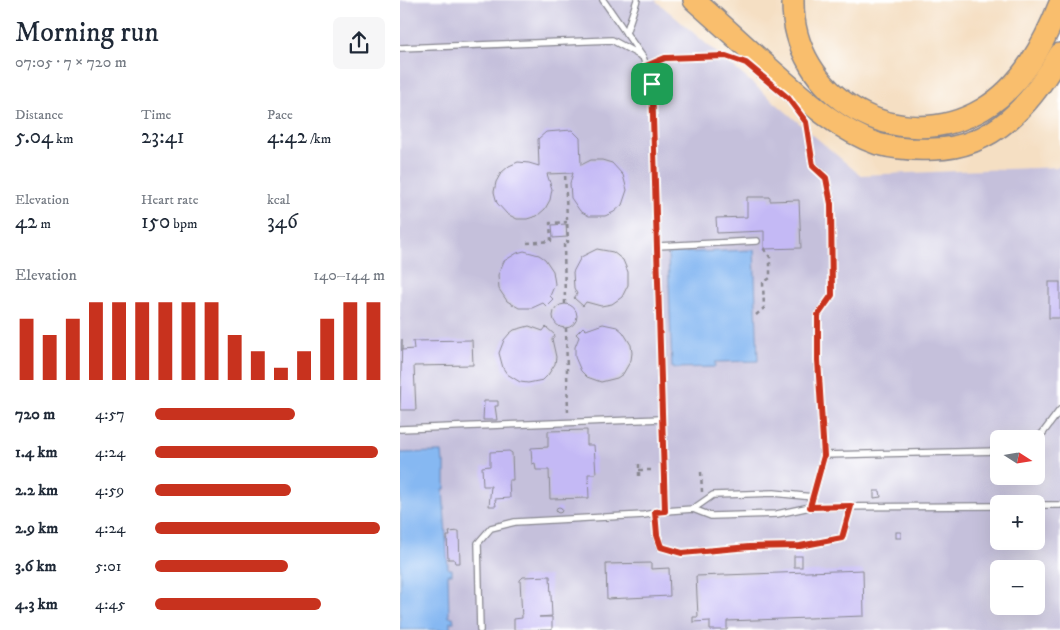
<!DOCTYPE html>
<meta charset="utf-8">
<style>
:root{--surface:#fff;--page:#f6f6f7;--text:#1f2937;--muted:#747a83;--accent:#c8321e}
body{margin:0;font-family:"IM FELL DW Pica",serif;background:var(--page);color:var(--text);height:100vh;display:flex;flex-direction:column;font-size:19px;white-space:nowrap}
*{box-sizing:border-box;margin:0}
p{font-size:16px;color:var(--muted)}
.icon{flex:none;width:28px;height:28px;fill:none;stroke:currentColor;stroke-width:2;stroke-linecap:round;stroke-linejoin:round}
.map{position:relative;flex:1;overflow:hidden}
.sheet{display:flex;flex-direction:column;background:var(--surface);width:400px}
.sheet>*{flex:none}
.needle{width:32px;rotate:102deg}
.tools{position:absolute;left:590px;top:430px;display:grid;gap:10px}
.tools a{display:grid;place-items:center;width:55px;height:55px;border-radius:8px;background:var(--surface);box-shadow:0 5px 20px #0002;font-size:25px}
.pin{position:absolute;display:grid;place-items:center;width:42px;height:42px;color:#fff;margin:-21px;border-radius:10px;box-shadow:0 2px 8px #0006}
.round{display:grid;place-items:center;flex:none;width:52px;height:52px;border-radius:8px;background:var(--page)}
.overview{display:flex;align-items:center;justify-content:space-between;height:85px;padding:0 15px}
h1{font-size:28px;font-weight:600;line-height:38px}
.figures{display:grid;grid-template-columns:repeat(3,1fr);gap:8px;height:85px;padding:5px 15px}
.figures div{display:grid;align-content:center}
.figures b{font-size:21px;font-weight:600}
.figures small{font-size:14px;font-weight:400}
.figures p{font-size:14px}
.chart{height:140px;padding:10px 15px}
.chart p{display:flex;justify-content:space-between}
.chart svg{width:100%;height:90px;margin-top:5px;stroke:var(--accent);stroke-width:6}
ul{padding:0 15px;list-style:none;font-size:16px}
li{display:grid;grid-template-columns:80px 60px 1fr;align-items:center;height:38px}
li i{height:12px;border-radius:6px;background:var(--accent)}
main{display:flex;flex:1;min-height:0}
.map>svg:first-child{display:block}
</style>
<main>
<section class="sheet">
<div class="overview"><div><h1>Morning run</h1><p>07:05 · 7 × 720 m</p></div><a class="round"><svg class="icon" aria-label="share" viewBox="0 0 24 24"><path d="M12 15V3M7 8l5-5 5 5M5 13v7h14v-7"/></svg></a></div>
<div class="figures">
<div><p>Distance</p><b>5.04<small> km</small></b></div>
<div><p>Time</p><b>23:41</b></div>
<div><p>Pace</p><b>4:42<small> /km</small></b></div>
</div>
<div class="figures">
<div><p>Elevation</p><b>42<small> m</small></b></div>
<div><p>Heart rate</p><b>150<small> bpm</small></b></div>
<div><p>kcal</p><b>346</b></div>
</div>
<div class="chart"><p><span>Elevation</span>140–144 m</p>
<svg viewBox="0 0 160 44" preserveAspectRatio="none"><path d="M5 44V14M15 44V22M25 44V14M35 44V6M45 44V6M55 44V6M65 44V6M75 44V6M85 44V6M95 44V22M105 44V30M115 44V38M125 44V30M135 44V14M145 44V6M155 44V6"/></svg>
</div>
<ul>
<li><b>720 m</b>4:57<i style="width:61%"></i></li>
<li><b>1.4 km</b>4:24<i style="width:97%"></i></li>
<li><b>2.2 km</b>4:59<i style="width:59%"></i></li>
<li><b>2.9 km</b>4:24<i style="width:98%"></i></li>
<li><b>3.6 km</b>5:01<i style="width:58%"></i></li>
<li><b>4.3 km</b>4:45<i style="width:72%"></i></li>
</ul>
</section>
<div class="map">
<svg width="660" height="630" viewBox="0 0 660 630">
<rect width="100%" height="100%" fill="#fff"/>
<filter id="ink" filterUnits="userSpaceOnUse"><feTurbulence type="fractalNoise" baseFrequency=".02" numOctaves="2"/><feDisplacementMap in="SourceGraphic" scale="10" xChannelSelector="R" yChannelSelector="G"/><feConvolveMatrix kernelMatrix="1 2 1 2 8 2 1 2 1" color-interpolation-filters="sRGB"/></filter>
<filter id="wash" filterUnits="userSpaceOnUse"><feTurbulence type="fractalNoise" baseFrequency=".0096" numOctaves="4" result="noise"/><feDisplacementMap in="SourceGraphic" scale="20" xChannelSelector="R" yChannelSelector="G"/><feGaussianBlur stdDeviation="1.12" result="paint"/><feColorMatrix in="noise" values="0 0 0 0 0 0 0 0 0 0 0 0 0 0 0 0 0 1.4 0 .05"/><feComposite in="paint" operator="in"/></filter>
<g filter="url(#wash)">
<rect width="100%" height="100%" fill="#f5dfc3"/>
<path fill="#c5c0db" fill-rule="evenodd" d="M0,0H255L460,175L660,167V630H0ZM599,439H636V476H599ZM599,504H636V541H599ZM599,569H636V606H599Z"/>
<g fill="#86b8f2" stroke="#5074a8">
<polygon points="354,250 358,361 315,362 315,367 272,368 268,253"/>
<polygon points="42,452 43,463 45,463 45,489 43,489 48,569 52,569 52,574 48,574 49,617 53,617 54,622 50,622 50,630 0,630 0,453"/>
</g>
<g id="blocks">
<g fill="#c4b9f5">
<polygon points="172,130 180,138 181,165 191,160 202,160 212,163 223,175 227,190 222,205 214,212 205,216 189,216 180,211 171,198 170,183 173,173 147,174 152,189 150,200 145,209 137,216 127,219 117,219 107,214 97,203 94,192 96,182 101,173 109,166 118,162 129,163 139,166 138,139 146,132"/>
<polygon points="347,197 370,197 370,201 399,200 401,248 364,249 364,231 317,233 316,218 347,217"/>
<polygon points="166,224 167,237 153,238 152,225"/>
<polygon points="197,249 213,252 223,260 228,272 228,285 222,297 212,304 201,306 186,302 183,306 174,298 177,294 174,288 173,272 181,257"/>
<polygon points="124,251 139,255 145,259 153,271 155,284 150,296 153,299 146,306 143,303 132,308 119,308 107,301 99,289 98,275 104,261 117,253"/>
<rect x="649" y="282" width="11" height="36"/>
<circle cx="165" cy="316" r="12"/>
<polygon points="203,324 217,327 223,332 231,345 232,353 231,360 223,374 217,378 201,382 187,377 181,371 175,357 175,347 179,337 176,334 183,327 186,330"/>
<polygon points="129,326 143,331 146,327 155,335 152,339 156,357 155,364 148,375 143,380 128,383 120,382 107,374 103,368 99,353 104,340 109,334 114,330"/>
<polygon points="2,339 2,350 14,349 13,341 72,340 73,365 14,366 16,410 0,410"/>
<polygon points="84,401 98,401 98,406 95,406 97,420 83,420"/>
<polygon points="187,430 187,445 194,445 196,474 188,474 189,498 150,499 149,470 136,470 135,463 132,464 131,448 148,447 148,431"/>
<polygon points="109,451 112,453 113,480 109,480 110,498 95,499 96,506 89,506 91,486 83,486 82,467 90,466 90,452"/>
<polygon points="474,491 480,491 481,497 474,498"/>
<circle cx="159" cy="510" r="3"/>
<polygon points="59,531 60,563 55,563 54,559 48,559 47,536 50,536 49,532"/>
<rect x="496" y="532" width="5" height="6"/>
<rect x="394" y="556" width="8" height="11"/>
<polygon points="251,563 251,569 269,568 270,596 207,599 206,564"/>
<polygon points="463,570 464,616 327,621 327,630 310,630 310,621 293,622 293,617 298,617 296,576"/>
<polygon points="150,576 152,616 139,617 152,617 152,630 114,630 114,619 122,618 120,580 123,577"/>
</g>
</g>
</g>
<g filter="url(#ink)">
<use href="#blocks" fill-opacity="0" stroke="#888790" stroke-width="1"/>
<g fill="none" stroke-linecap="round" stroke-linejoin="round">
<g stroke="#888790" stroke-width="8">
<g id="lane">
<polyline points="203,0 242,56"/>
<polyline points="226,33 237,0"/>
<polyline points="0,48 212,40 243,57 252,84 265,511 293,509 311,516 377,514 410,507 599,506"/>
<polyline points="246,66 265,58 326,56 346,63 388,98 406,122 413,165 426,177 431,203 432,295 418,315 418,360 424,456 410,507"/>
<polyline points="257,246 357,241"/>
<polyline points="0,429 262,419"/>
<polyline points="632,439 642,434 660,410"/>
<polyline points="424,455 599,451"/>
<polyline points="636,505 660,505"/>
<polyline points="293,509 313,495 374,493 413,497"/>
<polyline points="255,512 257,535 261,547 282,553 349,547 400,546 442,538 451,507"/>
<polyline points="80,630 78,543 91,528 115,522 244,515 265,511"/>
</g>
</g>
<g stroke="#888790" stroke-width="24">
<g id="highway">
<path d="M294,0C319,22 343,44 367,66C400,95 436,130 478,144C496,149 515,150 534,149C594,148 632,103 660,54"/>
<path d="M393,0C391,97 499,159 583,109C622,86 644,44 660,3"/>
</g>
</g>
<g stroke="#888790" stroke-width="2.5" stroke-dasharray="4 4" stroke-linecap="butt">
<polyline points="127,243 151,241 150,223 167,222"/>
<polyline points="165,304 164,242 168,242 165,173"/>
<polyline points="356,315 364,308 363,283 370,278 370,257 363,248"/>
<polyline points="166,328 168,414"/>
<polyline points="239,470 255,470"/>
<polyline points="301,472 302,492"/>
<polyline points="239,476 239,463"/>
</g>
<use href="#lane" stroke="#fff" stroke-width="5.5"/>
<use href="#highway" stroke="#f9be6d" stroke-width="21"/>
</g>
</g>
<g fill="none" stroke-linecap="round" stroke-linejoin="round" filter="url(#ink)">
<g stroke="#fff" stroke-width="10">
<polygon id="route" points="326,56 346,63 388,98 406,122 413,166 426,178 431,204 432,295 418,315 418,360 424,456 410,507 451,506 442,538 400,546 349,547 282,553 261,547 257,535 255,512 265,511 252,84 246,66 265,58"/>
</g>
<use href="#route" stroke="#c8321e" stroke-width="6"/>
</g>
</svg>
<div class="tools">
<a><svg class="needle" viewBox="-14 -14 28 28"><path d="M0-13l5 13h-10z" fill="#e53935"/><path d="M0 13l5-13h-10z" fill="#747a83"/></svg></a>
<a>+</a>
<a>−</a>
</div>
<div class="pin" style="left:252px;top:84px;background:#1e9e55"><svg class="icon" aria-label="arrive" viewBox="0 0 24 24"><path d="M6 21V4h12l-3 4 3 4H6"/></svg></div>
</div>
</main>
